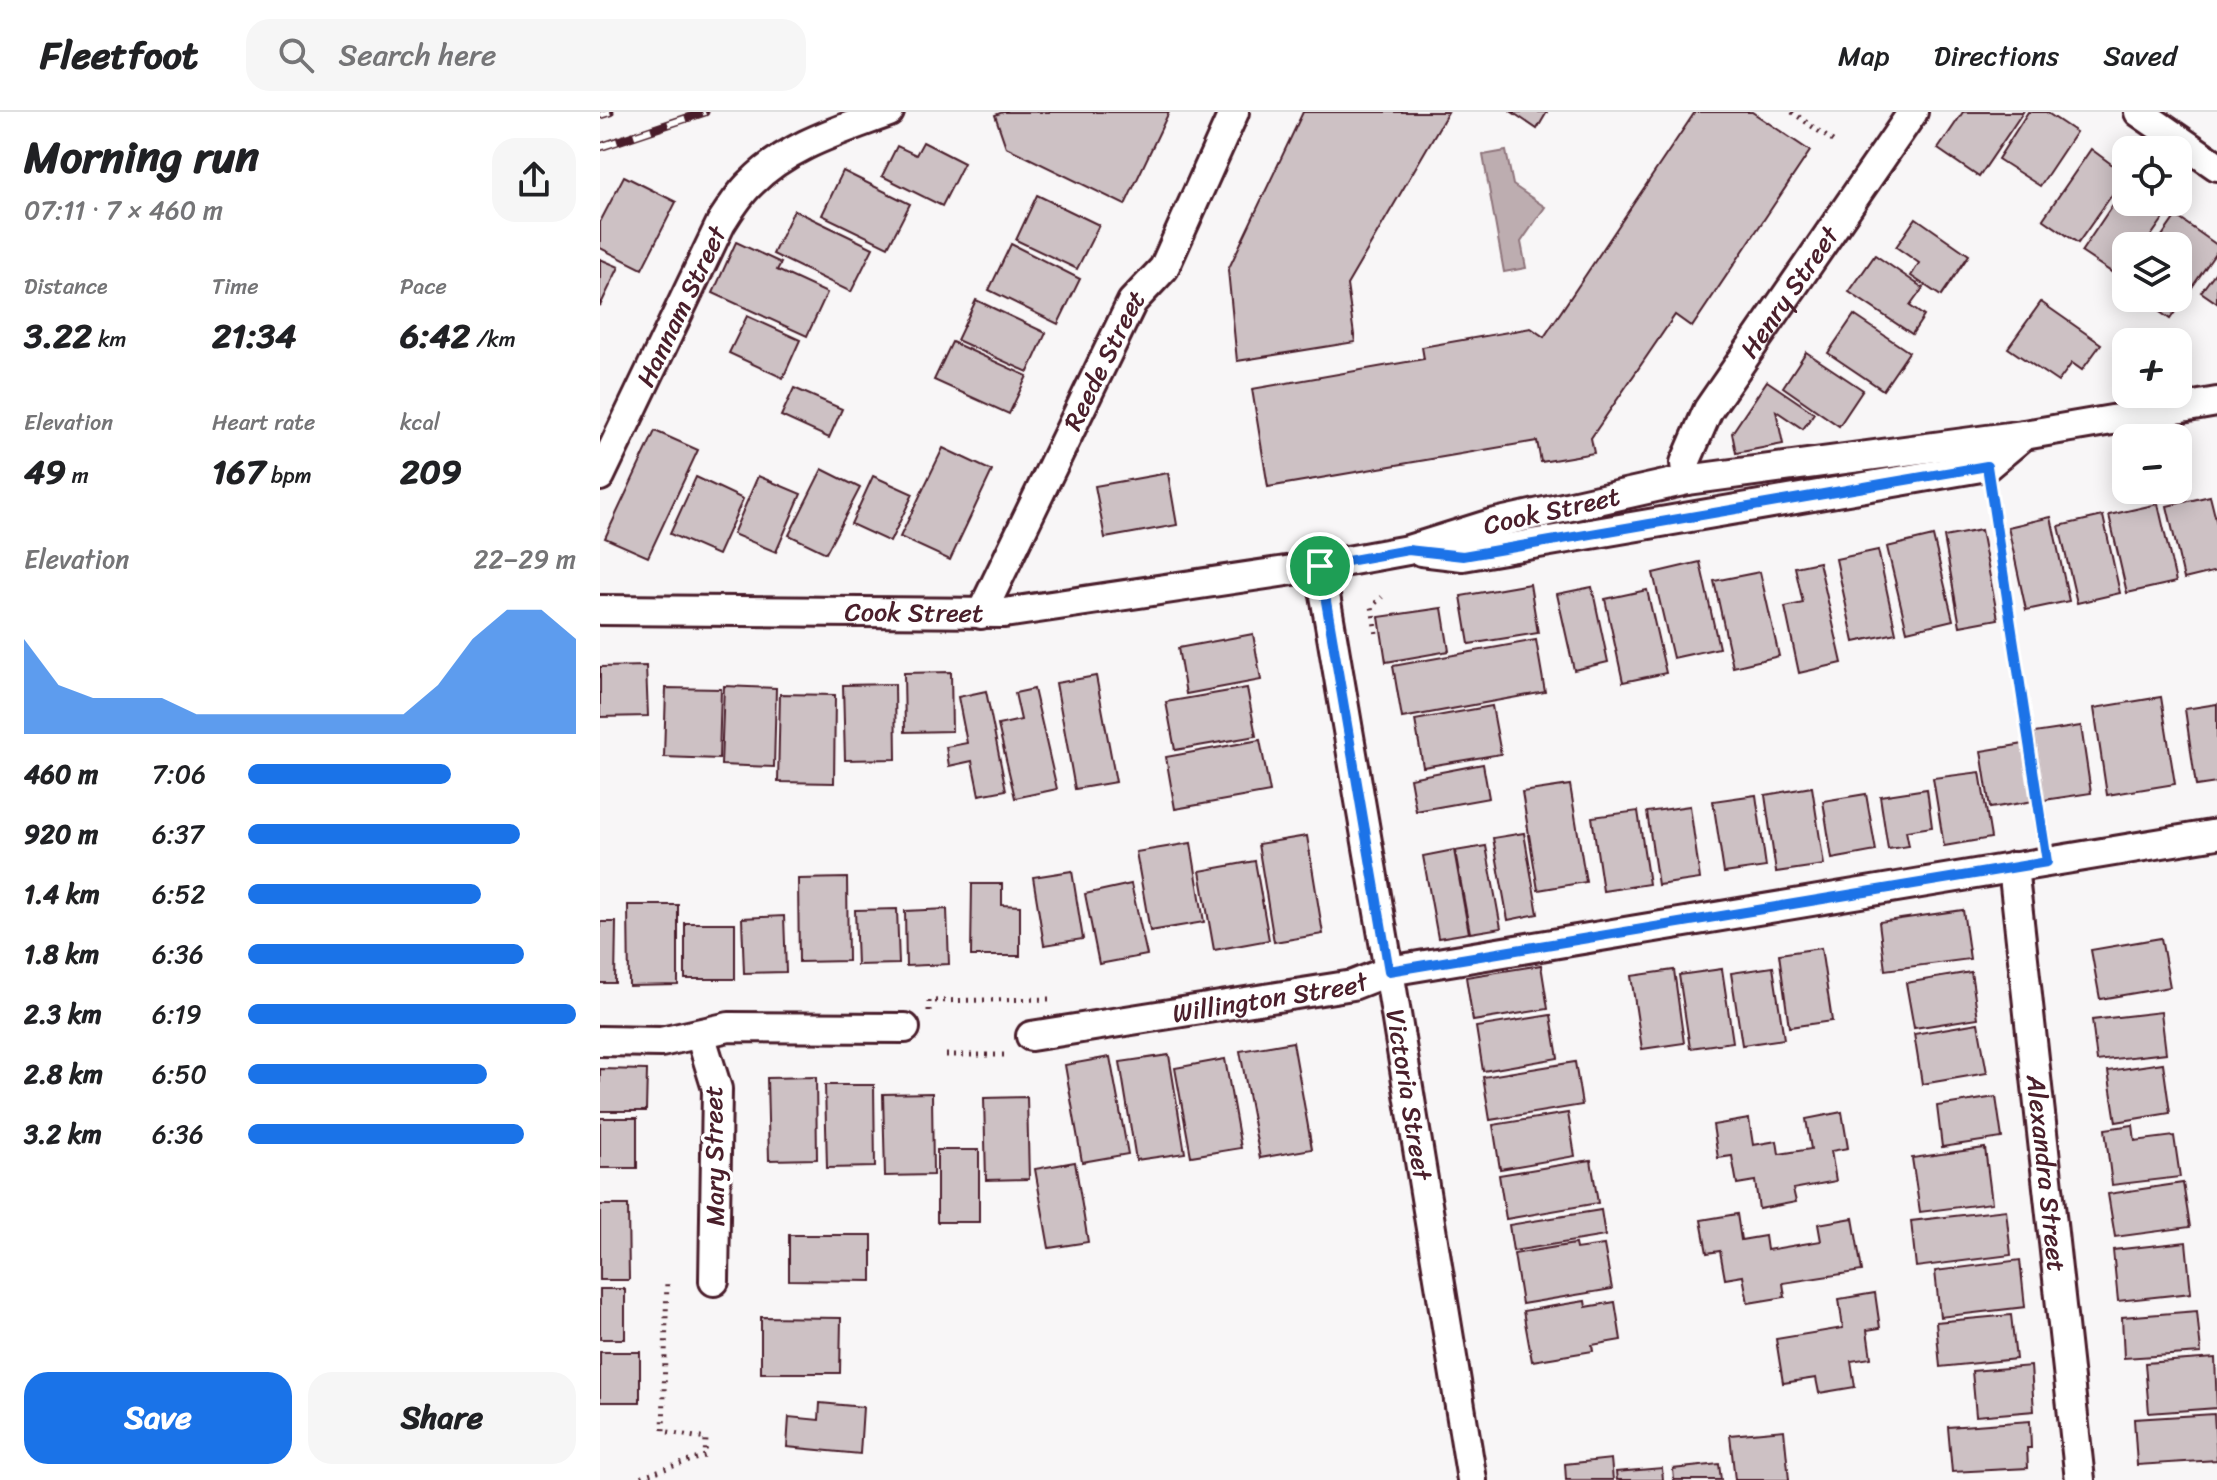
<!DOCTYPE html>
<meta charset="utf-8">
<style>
:root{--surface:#fff;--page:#f6f6f6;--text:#202124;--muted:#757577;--line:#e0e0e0;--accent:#1a73e8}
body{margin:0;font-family:Sriracha,sans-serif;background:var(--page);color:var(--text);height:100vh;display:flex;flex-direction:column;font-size:30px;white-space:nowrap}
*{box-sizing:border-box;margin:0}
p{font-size:26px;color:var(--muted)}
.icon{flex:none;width:44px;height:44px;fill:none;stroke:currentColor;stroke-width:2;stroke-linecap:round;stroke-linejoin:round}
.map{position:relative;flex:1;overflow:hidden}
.side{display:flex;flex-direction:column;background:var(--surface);width:600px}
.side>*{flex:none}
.fabs{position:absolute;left:1512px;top:24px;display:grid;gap:16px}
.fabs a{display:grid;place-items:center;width:80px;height:80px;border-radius:16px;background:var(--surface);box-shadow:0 4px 20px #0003;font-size:40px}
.pin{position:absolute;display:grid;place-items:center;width:68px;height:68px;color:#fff;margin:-34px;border:4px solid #fff;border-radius:50%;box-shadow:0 2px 8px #0007}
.round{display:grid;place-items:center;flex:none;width:84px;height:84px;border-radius:24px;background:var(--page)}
.overview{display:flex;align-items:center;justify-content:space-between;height:136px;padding:0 24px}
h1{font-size:44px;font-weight:700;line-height:60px}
.figures{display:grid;grid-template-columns:repeat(3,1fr);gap:12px;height:136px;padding:8px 24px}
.figures div{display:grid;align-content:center}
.figures b{font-size:34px;font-weight:700}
.figures small{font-size:22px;font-weight:400}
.figures p{font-size:22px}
.chart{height:224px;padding:16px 24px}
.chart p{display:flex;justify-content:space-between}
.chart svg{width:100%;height:144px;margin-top:8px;fill:var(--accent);opacity:.7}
.cta{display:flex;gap:16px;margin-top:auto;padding:16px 24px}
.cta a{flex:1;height:92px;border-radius:24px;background:var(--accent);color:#fff;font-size:32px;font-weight:700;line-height:92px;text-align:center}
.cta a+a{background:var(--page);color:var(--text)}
ul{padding:0 24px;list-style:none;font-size:26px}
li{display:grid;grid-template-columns:128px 96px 1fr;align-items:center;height:60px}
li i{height:20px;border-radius:10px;background:var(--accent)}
header{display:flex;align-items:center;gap:48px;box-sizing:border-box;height:112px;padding:0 40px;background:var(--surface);border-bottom:2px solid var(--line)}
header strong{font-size:38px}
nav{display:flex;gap:44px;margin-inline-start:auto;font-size:28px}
.search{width:560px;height:72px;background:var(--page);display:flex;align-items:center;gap:20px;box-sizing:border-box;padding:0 28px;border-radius:24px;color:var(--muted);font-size:30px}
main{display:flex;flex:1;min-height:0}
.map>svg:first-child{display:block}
</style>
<header>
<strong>Fleetfoot</strong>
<div class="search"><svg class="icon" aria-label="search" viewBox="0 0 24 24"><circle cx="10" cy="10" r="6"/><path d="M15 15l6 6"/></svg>Search here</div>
<nav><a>Map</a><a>Directions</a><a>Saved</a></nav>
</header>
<main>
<section class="side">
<div class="overview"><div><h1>Morning run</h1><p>07:11 · 7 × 460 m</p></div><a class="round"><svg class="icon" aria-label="share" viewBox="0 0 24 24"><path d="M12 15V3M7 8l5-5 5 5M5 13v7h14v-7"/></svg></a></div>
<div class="figures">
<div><p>Distance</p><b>3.22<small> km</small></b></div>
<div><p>Time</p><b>21:34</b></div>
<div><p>Pace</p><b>6:42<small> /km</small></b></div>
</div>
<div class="figures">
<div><p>Elevation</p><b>49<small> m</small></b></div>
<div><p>Heart rate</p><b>167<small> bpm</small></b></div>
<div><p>kcal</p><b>209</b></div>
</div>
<div class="chart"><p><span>Elevation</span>22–29 m</p>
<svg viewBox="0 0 160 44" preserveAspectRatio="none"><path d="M0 44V15L10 29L20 33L30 33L40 33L50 38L60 38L70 38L80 38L90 38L100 38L110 38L120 29L130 15L140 6L150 6L160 15V44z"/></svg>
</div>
<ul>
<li><b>460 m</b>7:06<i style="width:62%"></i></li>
<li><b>920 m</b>6:37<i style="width:83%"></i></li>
<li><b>1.4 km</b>6:52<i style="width:71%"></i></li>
<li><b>1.8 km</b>6:36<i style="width:84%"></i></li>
<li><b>2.3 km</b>6:19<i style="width:100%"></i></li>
<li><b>2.8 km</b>6:50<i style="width:73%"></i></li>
<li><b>3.2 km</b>6:36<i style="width:84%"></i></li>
</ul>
<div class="cta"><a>Save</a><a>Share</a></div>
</section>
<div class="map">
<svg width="1617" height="1368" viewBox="0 0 1617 1368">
<rect width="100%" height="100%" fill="#f8f6f7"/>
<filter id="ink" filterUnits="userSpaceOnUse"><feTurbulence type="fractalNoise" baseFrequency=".0125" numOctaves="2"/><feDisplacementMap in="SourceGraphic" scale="16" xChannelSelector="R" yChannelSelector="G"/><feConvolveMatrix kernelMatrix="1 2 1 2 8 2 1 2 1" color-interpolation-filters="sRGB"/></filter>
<g filter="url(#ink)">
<polygon fill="#bdadb0" stroke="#8f747b" stroke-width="2" points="906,39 913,73 945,95 921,130 926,156 904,160 883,43"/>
<g fill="#cdc1c4" stroke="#4a1f2b" stroke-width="2">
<polygon points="403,0 569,0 525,93 406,35 395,3"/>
<polygon points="703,0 848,0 747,173 755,230 637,249 628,158"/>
<polygon points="912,0 947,0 937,17"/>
<polygon points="1095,0 1152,0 1210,39 1092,215 1075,203 991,326 994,341 941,350 937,329 668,375 652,277 824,247 822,235 931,216 944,225"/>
<polygon points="1363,0 1423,0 1379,65 1338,37"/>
<polygon points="1428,0 1446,0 1476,20 1440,74 1398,47"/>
<polygon points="323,30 364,51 342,94 282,64 297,34 316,43"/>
<polygon points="1491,37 1526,63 1478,131 1443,107"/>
<polygon points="243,59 310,92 288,135 222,103"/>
<polygon points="24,64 76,90 42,157 0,136 0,110"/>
<polygon points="1526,73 1526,90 1552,90 1567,101 1544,134 1526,134 1526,161 1522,167 1481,140"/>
<polygon points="437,83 499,113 477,157 416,128"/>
<polygon points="194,98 273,136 251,180 173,142"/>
<polygon points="1576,104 1617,133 1617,139 1570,207 1540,186 1578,186 1578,134 1555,134"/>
<polygon points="1316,106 1369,143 1341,184 1311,164 1319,151 1296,135"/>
<polygon points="136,130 181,151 177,158 227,181 207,224 113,181"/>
<polygon points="411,132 480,167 458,212 389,178"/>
<polygon points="1275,143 1323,176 1310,194 1324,204 1312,222 1249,180"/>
<polygon points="0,147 19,155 0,194"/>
<polygon points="1617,158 1617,191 1601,180"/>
<polygon points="376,188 446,221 428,260 357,228"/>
<polygon points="1441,190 1501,232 1482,258 1472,251 1458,270 1408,236"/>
<polygon points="1254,203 1309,240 1283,278 1228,241"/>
<polygon points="147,204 200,228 183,266 129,241"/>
<polygon points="352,230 427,264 409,302 334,268"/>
<polygon points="1206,240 1263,278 1239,314 1183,275"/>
<polygon points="1167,269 1214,301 1203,317 1176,299 1183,332 1136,341 1132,321"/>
<polygon points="194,276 242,297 229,326 181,304"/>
<polygon points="55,319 98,338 48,445 5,426"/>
<polygon points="343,336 392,359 350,448 300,425"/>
<polygon points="222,357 260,376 226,441 189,423"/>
<polygon points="568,361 577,413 505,426 495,374"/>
<polygon points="158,364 201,382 176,440 133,422"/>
<polygon points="273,364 313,382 290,430 251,412"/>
<polygon points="96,365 143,387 118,443 70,422"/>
<polygon points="1610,384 1617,412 1617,459 1584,467 1567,394"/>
<polygon points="1558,392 1576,470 1527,481 1509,403"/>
<polygon points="1503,404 1520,481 1477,491 1459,414"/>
<polygon points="1451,405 1469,489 1426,498 1408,415"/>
<polygon points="1381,418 1398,507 1360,514 1344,425"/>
<polygon points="1333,424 1353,508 1307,519 1287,435"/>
<polygon points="1278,438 1296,521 1254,530 1236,447"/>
<polygon points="1100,450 1119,536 1073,546 1053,461"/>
<polygon points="1219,450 1242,551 1199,561 1185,495 1203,491 1195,455"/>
<polygon points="1160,460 1179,544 1133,555 1114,469"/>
<polygon points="930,472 938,521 869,532 861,484"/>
<polygon points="992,475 1008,550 974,558 957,482"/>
<polygon points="1047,478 1066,561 1023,570 1005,487"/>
<polygon points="842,496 849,539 786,550 779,505"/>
<polygon points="653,522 661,568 586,582 578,536"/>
<polygon points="936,528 945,580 802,606 793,554"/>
<polygon points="46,554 48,604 0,605 0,555"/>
<polygon points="351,560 352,619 305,620 304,561"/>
<polygon points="496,564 516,670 475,677 456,571"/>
<polygon points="295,572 296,647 245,648 243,573"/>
<polygon points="124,574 176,576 174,655 121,653"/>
<polygon points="66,576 121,577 119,647 64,645"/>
<polygon points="647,576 656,624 575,638 566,590"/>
<polygon points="434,577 457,677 415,686 398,613 421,608 415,581"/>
<polygon points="386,579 406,678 379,683 372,649 349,654 346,635 367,631 358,585"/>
<polygon points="180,582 235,583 234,671 178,670"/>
<polygon points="1561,585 1575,672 1507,683 1494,596"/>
<polygon points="1617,592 1617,671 1596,674 1585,597"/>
<polygon points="892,594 901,642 823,655 815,608"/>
<polygon points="1481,614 1491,681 1444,688 1434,621"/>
<polygon points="660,628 670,680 575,697 566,645"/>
<polygon points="1424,632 1434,689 1390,696 1381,639"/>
<polygon points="883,652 889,686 816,699 810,666"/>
<polygon points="1380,660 1391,726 1344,734 1333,666"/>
<polygon points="970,673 986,770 938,778 922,680"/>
<polygon points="1212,675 1224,753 1176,760 1165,683"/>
<polygon points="1327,677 1332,715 1306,719 1309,734 1288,737 1280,684"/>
<polygon points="1266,682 1276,739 1232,747 1223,689"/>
<polygon points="1156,683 1166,755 1124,761 1113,689"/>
<polygon points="1090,694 1100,767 1058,773 1047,700"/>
<polygon points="1038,699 1049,772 1003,779 992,705"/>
<polygon points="924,721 938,802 908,808 893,726"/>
<polygon points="707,724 723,822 674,830 658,732"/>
<polygon points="591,731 604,810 550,819 536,740"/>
<polygon points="886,734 901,816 870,821 855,739"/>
<polygon points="854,738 869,821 838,826 823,744"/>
<polygon points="655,749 669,828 614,838 600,759"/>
<polygon points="472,759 483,827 444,833 433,765"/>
<polygon points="247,766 248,849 199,850 198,767"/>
<polygon points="372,772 402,772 402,793 420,794 420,844 371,844"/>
<polygon points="531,772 547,843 499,852 485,782"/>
<polygon points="28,793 78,793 78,873 29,874"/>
<polygon points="297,797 299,852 257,853 255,798"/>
<polygon points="347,797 349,852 306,854 305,799"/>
<polygon points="1363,798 1370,847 1285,858 1279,810"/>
<polygon points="184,804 186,860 144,861 142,806"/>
<polygon points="0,810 16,810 15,871 0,871"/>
<rect x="85" y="811" width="50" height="56"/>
<polygon points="1561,826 1570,875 1500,887 1491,838"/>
<polygon points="1221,836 1232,909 1189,915 1179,842"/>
<polygon points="941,853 948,897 873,909 866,865"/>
<polygon points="1173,855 1184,927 1142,933 1131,861"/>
<polygon points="1122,857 1133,930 1090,936 1079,863"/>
<polygon points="1074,858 1084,931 1042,937 1031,864"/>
<polygon points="1371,860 1378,906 1314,916 1306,871"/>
<polygon points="1561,900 1566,941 1497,949 1492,908"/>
<polygon points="951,903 958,946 883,959 876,915"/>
<polygon points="1378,911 1387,961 1322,972 1314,922"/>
<polygon points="693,930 712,1037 660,1046 640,939"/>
<polygon points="569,943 585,1041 536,1048 520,950"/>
<polygon points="510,945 528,1042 482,1050 465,953"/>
<polygon points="625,947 641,1036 591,1044 575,956"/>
<polygon points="975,950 982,993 890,1008 883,965"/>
<polygon points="1563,951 1570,1001 1516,1010 1508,959"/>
<polygon points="0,957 47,958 46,999 0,999"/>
<polygon points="216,965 217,1047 169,1048 167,966"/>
<polygon points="225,973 274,973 275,1055 227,1056"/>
<polygon points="332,981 333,1063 285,1064 283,982"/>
<polygon points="427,985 429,1067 386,1068 384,986"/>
<polygon points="1396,985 1402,1026 1342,1035 1337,994"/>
<polygon points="1242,1000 1248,1036 1231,1039 1236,1069 1193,1077 1196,1090 1159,1097 1155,1069 1137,1072 1132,1044 1118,1046 1113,1013 1149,1007 1153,1033 1177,1029 1179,1042 1211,1037 1206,1007"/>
<polygon points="968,1001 975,1044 900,1057 893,1013"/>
<rect x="0" y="1006" width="37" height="50"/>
<polygon points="1533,1013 1535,1029 1574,1024 1580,1065 1512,1073 1505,1017"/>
<polygon points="1385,1036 1392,1091 1320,1100 1312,1046"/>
<rect x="337" y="1038" width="42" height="72"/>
<polygon points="991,1048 998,1091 906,1107 899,1063"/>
<polygon points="475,1050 488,1130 449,1136 435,1057"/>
<polygon points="1583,1071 1590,1115 1515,1125 1508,1082"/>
<polygon points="0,1093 28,1093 29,1168 0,1168"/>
<polygon points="1001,1098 1005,1124 913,1139 909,1113"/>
<polygon points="1406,1098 1411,1143 1316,1155 1311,1109"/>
<polygon points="1137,1102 1141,1128 1165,1124 1167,1138 1221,1129 1218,1112 1253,1106 1262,1159 1183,1171 1185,1185 1148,1191 1143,1164 1125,1167 1120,1139 1107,1141 1101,1108"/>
<polygon points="189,1123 272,1123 272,1169 189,1168"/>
<polygon points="1586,1130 1591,1181 1518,1189 1513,1138"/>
<polygon points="975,1132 976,1137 1004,1133 1012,1177 922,1192 914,1142"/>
<polygon points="1420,1148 1425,1195 1340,1205 1335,1159"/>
<rect x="0" y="1177" width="25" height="50"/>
<polygon points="1275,1181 1280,1216 1267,1218 1271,1246 1251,1249 1255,1275 1219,1281 1216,1266 1183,1271 1176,1227 1243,1216 1239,1187"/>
<polygon points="985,1189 986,1195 1015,1190 1021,1228 992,1233 993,1239 932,1249 923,1199"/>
<polygon points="1597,1199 1601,1241 1524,1246 1522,1205"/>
<polygon points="1411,1203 1416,1247 1340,1255 1336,1210"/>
<polygon points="161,1205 241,1206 240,1261 161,1261"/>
<rect x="0" y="1240" width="40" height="50"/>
<polygon points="1615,1246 1617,1296 1549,1301 1545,1251"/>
<polygon points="1431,1254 1434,1299 1376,1304 1372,1259"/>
<polygon points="220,1291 263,1295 260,1342 187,1335 189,1305 219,1308"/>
<polygon points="1614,1302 1617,1348 1537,1353 1534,1307"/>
<polygon points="1430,1309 1431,1336 1427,1336 1428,1356 1352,1360 1348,1315"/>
<polygon points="1184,1318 1189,1368 1135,1368 1130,1323"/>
<polygon points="1011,1347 1013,1368 966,1368 965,1352"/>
<polygon points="1119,1352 1121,1368 1074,1368 1073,1357"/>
<polygon points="1062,1356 1063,1368 1017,1368 1016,1360"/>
</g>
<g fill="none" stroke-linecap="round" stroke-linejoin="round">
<g stroke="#4a1f2b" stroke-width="34">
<g id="minor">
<polyline points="1539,0 1617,54"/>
<path id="s1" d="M0,364L121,111C130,97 139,82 151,71C188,33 241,18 289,0"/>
<path id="s2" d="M1087,368L1085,351L1108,298L1313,0"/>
<polyline points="821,439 863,444 1387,354 1424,323"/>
<path id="s3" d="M720,454L789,859L872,1368"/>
<path id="s4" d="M0,498L404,501L720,454L808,438L891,412L1087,368L1424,323L1617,290"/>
<path id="s5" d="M381,502L532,190L564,156L634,0"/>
<path id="s6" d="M1413,755L1480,1368"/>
<polyline points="100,922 117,977 114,1169"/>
<path id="s7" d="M431,924L753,873L789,859L1617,722"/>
<polyline points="0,929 61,930 129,915 305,916"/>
</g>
</g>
<g stroke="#4a1f2b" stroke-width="5" stroke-dasharray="2 6" stroke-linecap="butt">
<polyline points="1192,0 1234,30"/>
<polyline points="1391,383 1442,721"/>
<polyline points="776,521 772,494 782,485"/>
<polyline points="329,899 329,889 450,887"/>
<polyline points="346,943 409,943"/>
<polyline points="36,1368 36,1366 105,1344 106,1327 63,1319 67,1168"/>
</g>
<use href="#minor" stroke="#fff" stroke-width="28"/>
<g stroke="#4a1f2b" stroke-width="9">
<g id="rail">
<polyline points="0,3 10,0"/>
<polyline points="0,35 105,0"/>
</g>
</g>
<use href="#rail" stroke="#fff" stroke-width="6" stroke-dasharray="18" stroke-linecap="butt"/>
</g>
</g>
<g fill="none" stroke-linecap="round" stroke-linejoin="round" filter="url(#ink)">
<g stroke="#fff" stroke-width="16">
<polygon id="route" points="1387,354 1447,750 789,859 720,454 808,438 863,444"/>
</g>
<use href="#route" stroke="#1a73e8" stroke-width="10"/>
</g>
<g text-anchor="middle" stroke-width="7" stroke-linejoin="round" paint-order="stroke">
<g font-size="26" fill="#4a1f2b" stroke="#fff">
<text dy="9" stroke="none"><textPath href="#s2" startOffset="218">Henry Street</textPath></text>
<text dy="9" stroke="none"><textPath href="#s1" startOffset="188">Hannam Street</textPath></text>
<text dy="9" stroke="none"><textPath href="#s5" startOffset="282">Reede Street</textPath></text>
<text dy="9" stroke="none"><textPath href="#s4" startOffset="962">Cook Street</textPath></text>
<text dy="9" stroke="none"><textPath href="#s4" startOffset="314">Cook Street</textPath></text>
<text dy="9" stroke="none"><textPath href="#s7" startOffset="242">Willington Street</textPath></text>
<text dy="9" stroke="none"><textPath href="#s3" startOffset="536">Victoria Street</textPath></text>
<text transform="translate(114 1044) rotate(-91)" y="9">Mary Street</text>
<text dy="9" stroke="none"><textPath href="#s6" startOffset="308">Alexandra Street</textPath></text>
</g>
</g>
</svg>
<div class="fabs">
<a><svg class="icon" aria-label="locate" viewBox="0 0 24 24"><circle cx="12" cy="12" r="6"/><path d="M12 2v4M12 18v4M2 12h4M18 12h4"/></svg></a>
<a><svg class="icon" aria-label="layers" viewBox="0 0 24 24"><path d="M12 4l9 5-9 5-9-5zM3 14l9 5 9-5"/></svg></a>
<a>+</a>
<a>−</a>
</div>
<div class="pin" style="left:720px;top:454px;background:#1e9e55"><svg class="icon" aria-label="arrive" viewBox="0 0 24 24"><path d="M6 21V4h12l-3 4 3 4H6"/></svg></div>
</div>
</main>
